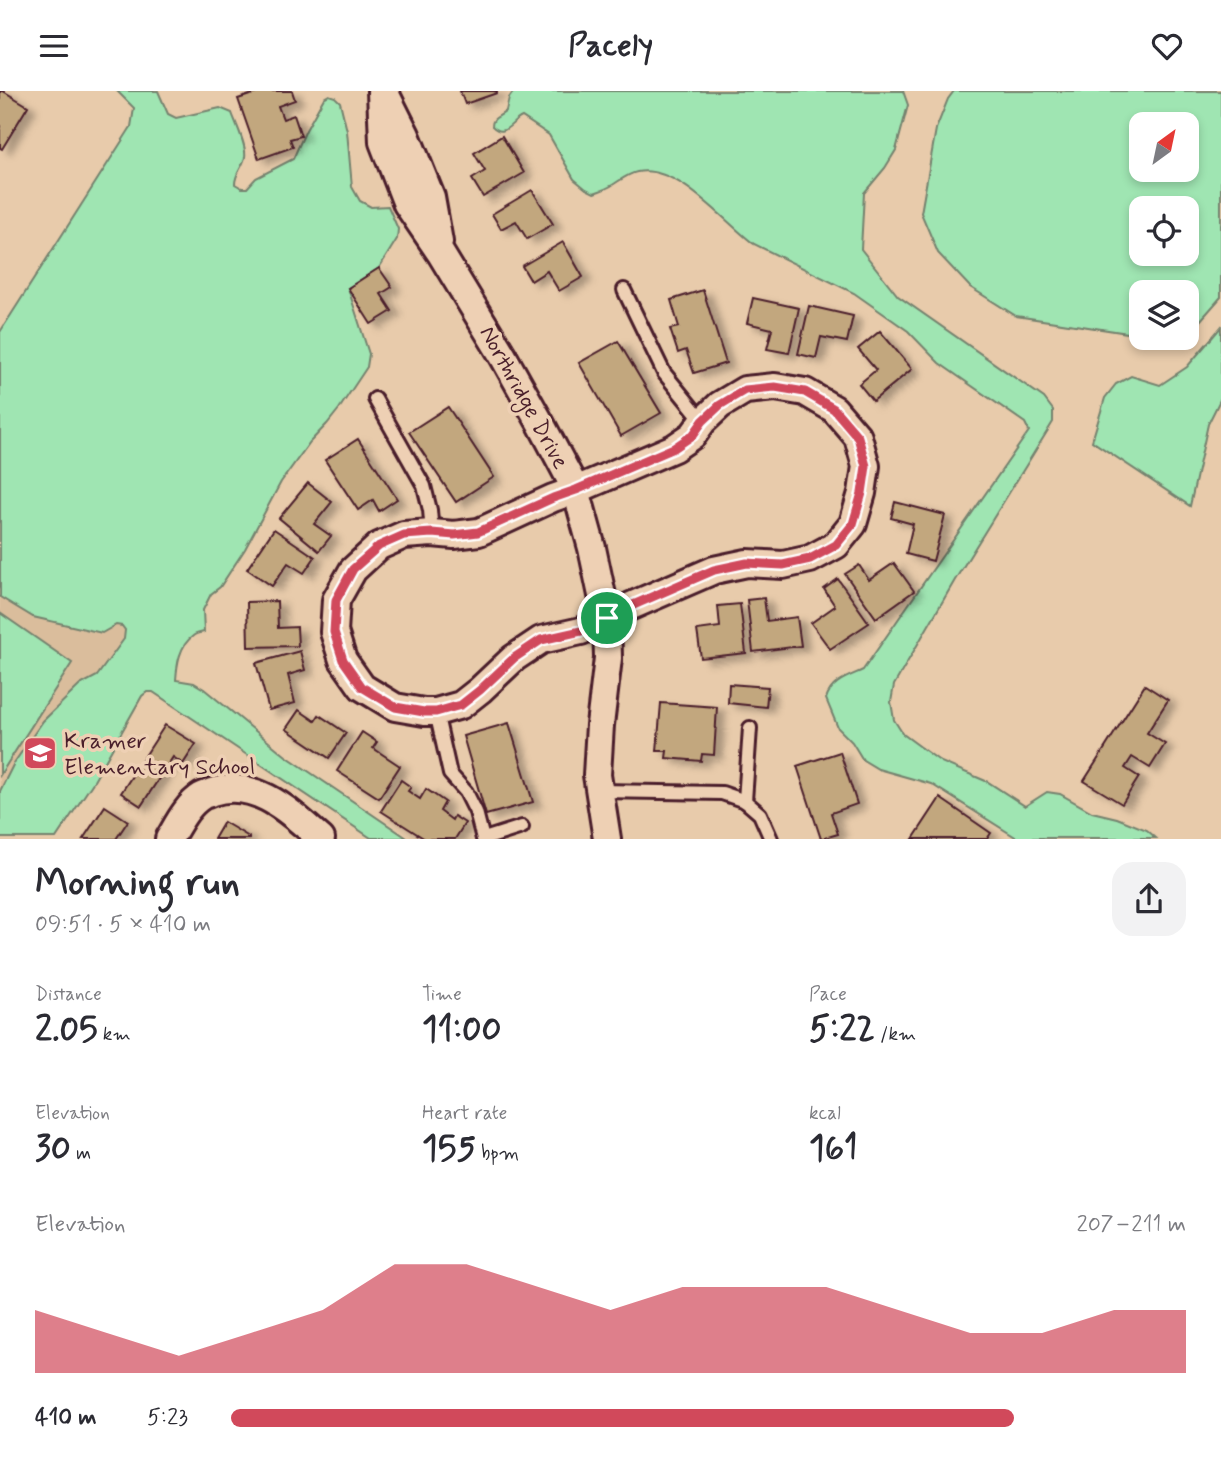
<!DOCTYPE html>
<meta charset="utf-8">
<style>
:root{--surface:#fff;--page:#f2f2f3;--text:#2b2b33;--muted:#7c7c81;--accent:#d1495b}
body{margin:0;font-family:Mynerve,sans-serif;background:var(--page);color:var(--text);height:100vh;display:flex;flex-direction:column;font-size:26px;white-space:nowrap}
*{box-sizing:border-box;margin:0}
p{font-size:23px;color:var(--muted)}
.icon{flex:none;width:38px;height:38px;fill:none;stroke:currentColor;stroke-width:2;stroke-linecap:round;stroke-linejoin:round}
.map{position:relative;height:748px;overflow:hidden}
.sheet{display:flex;flex-direction:column;background:var(--surface);flex:1}
.sheet>*{flex:none}
.needle{width:46px;rotate:33deg}
.buttons{position:absolute;left:1129px;top:21px;display:grid;gap:14px}
.buttons a{display:grid;place-items:center;width:70px;height:70px;border-radius:14px;background:var(--surface);box-shadow:0 4px 10px #0003;font-size:35px}
.pin{position:absolute;display:grid;place-items:center;width:60px;height:60px;color:#fff;margin:-30px;border:4px solid #fff;border-radius:50%;box-shadow:0 2px 7px #0007}
.round{display:grid;place-items:center;flex:none;width:74px;height:74px;border-radius:21px;background:var(--page)}
.head{display:flex;align-items:center;justify-content:space-between;height:119px;padding:0 35px}
h1{font-size:38px;font-weight:700;line-height:52px}
.stats{display:grid;grid-template-columns:repeat(3,1fr);gap:10px;height:119px;padding:7px 35px}
.stats div{display:grid;align-content:center}
.stats b{font-size:35px;font-weight:700}
.stats small{font-size:19px;font-weight:400}
.stats p{font-size:19px}
.chart{height:196px;padding:14px 35px}
.chart p{display:flex;justify-content:space-between}
.chart svg{width:100%;height:126px;margin-top:7px;fill:var(--accent);opacity:.7}
ul{padding:0 35px;list-style:none;font-size:23px}
li{display:grid;grid-template-columns:112px 84px 1fr;align-items:center;height:52px}
li i{height:18px;border-radius:9px;background:var(--accent)}
header{display:flex;justify-content:space-between;align-items:center;height:91px;padding:0 35px;background:var(--surface);font-size:32px;font-weight:700}
.map>svg:first-child{display:block}
</style>
<header><svg class="icon" aria-label="menu" viewBox="0 0 24 24"><path d="M4 6h16M4 12h16M4 18h16"/></svg>Pacely<svg class="icon" aria-label="heart" viewBox="0 0 24 24"><path d="M12 20l-8-8c-3-5 5-10 8-4 3-6 11-1 8 4z"/></svg></header>
<div class="map">
<svg width="1221" height="748" viewBox="0 0 1221 748">
<defs>
<filter id="shadow"><feDropShadow dx="8" dy="4.5" stdDeviation="3.5" flood-color="#0004"/></filter>
</defs>
<rect width="100%" height="100%" fill="#e8cbab"/>
<filter id="ink" filterUnits="userSpaceOnUse"><feTurbulence type="fractalNoise" baseFrequency=".0143" numOctaves="2"/><feDisplacementMap in="SourceGraphic" scale="14" xChannelSelector="R" yChannelSelector="G"/><feConvolveMatrix kernelMatrix="1 2 1 2 8 2 1 2 1" color-interpolation-filters="sRGB"/></filter>
<g filter="url(#ink)">
<polygon fill="#dabd9c" points="0,422 164,532 0,747"/>
<g fill="#9fe5b2" stroke="#74826e" stroke-width="2" fill-rule="evenodd">
<path d="M117,0H158L168,23L176,27L220,17L232,22C236,33 247,55 245,66C243,76 235,82 235,93L242,97H247L256,87L293,68L306,39L324,7L329,4L335,6L340,11L347,40L352,96L360,110L371,116L388,115L398,138L397,148L379,177L348,197L369,263L367,276L339,318L327,333L310,351L281,391L245,458L220,496L211,503L203,519L204,541C201,542 196,542 193,545C179,555 177,574 176,589L194,592L204,598L286,665L407,747H371L153,601H147L142,605L94,690L56,747H0V700L14,672L43,630L80,594L97,585L124,548L125,539L122,535L116,534L102,542L33,526L0,506V241L131,36L134,17Z"/>
<path d="M514,0H903L908,14L896,59L885,77L864,102L861,158L898,205L1044,307L1053,319V331L955,489L894,594L891,611L894,629L903,643L941,671L988,691L1025,715L1047,701L1060,703L1092,721L1117,727L1147,739L1156,747H1017L931,693L878,678L863,669L852,651L838,637L826,608C831,590 848,586 863,579L1029,340L1025,332L939,272L908,240L854,202L754,153C724,131 678,73 637,81C627,83 618,91 609,96C604,99 599,100 594,102L586,98L574,88L549,44L522,26C510,31 505,48 492,35C492,26 500,26 506,20L509,7Z"/>
<path d="M954,0H1221V206L1193,238L1187,241L1186,201H1141V244L1016,225L970,196L938,162L921,122L936,38L948,8ZM1186,33V79H1141V33ZM1186,117V163H1141V117Z"/>
<polygon points="1221,236 1221,307 1208,333 1190,415 1092,350 1105,307 1116,293 1131,285 1160,294 1187,276"/>
<polygon points="0,522 72,572 0,684"/>
</g>
<g fill="#c2a77e" stroke="#4a1f2b" stroke-width="2" filter="url(#shadow)">
<polygon points="0,0 3,0 28,15 2,58 0,57"/>
<polygon points="262,0 292,0 295,9 278,15 283,28 294,24 301,45 290,48 293,56 259,68 238,8"/>
<polygon points="460,0 497,0 497,2 465,13"/>
<polygon points="502,45 524,82 483,106 472,88 485,80 474,62"/>
<polygon points="532,99 553,133 527,148 516,130 501,138 492,123"/>
<polygon points="563,151 583,186 559,200 547,180 531,190 522,175"/>
<polygon points="379,177 392,196 381,203 392,220 371,233 348,197"/>
<polygon points="703,199 726,272 694,282 686,259 678,262 670,238 679,236 671,209"/>
<polygon points="753,207 799,217 789,262 767,258 772,238 747,232"/>
<polygon points="809,215 853,225 847,251 821,246 816,267 798,263"/>
<polygon points="880,240 912,278 873,310 859,293 876,279 858,258"/>
<polygon points="618,250 661,322 621,345 579,272"/>
<polygon points="448,316 494,386 456,411 409,341"/>
<polygon points="358,348 397,408 379,420 373,409 358,419 325,369"/>
<polygon points="308,392 332,411 314,433 331,445 319,460 279,427"/>
<polygon points="895,411 945,424 933,470 906,463 913,433 891,427"/>
<polygon points="274,438 315,466 304,482 288,472 272,495 247,478"/>
<polygon points="894,472 914,500 876,527 845,483 859,474 869,489"/>
<polygon points="838,488 869,532 830,558 811,532 835,515 824,498"/>
<polygon points="764,507 767,530 797,526 801,555 753,561 747,509"/>
<polygon points="277,510 278,537 297,536 298,555 248,556 247,511"/>
<polygon points="740,513 746,562 701,567 697,539 720,536 718,515"/>
<polygon points="300,560 305,579 288,584 295,612 269,619 256,572"/>
<polygon points="729,593 768,596 766,616 728,612"/>
<polygon points="1145,594 1168,609 1147,642 1165,653 1150,677 1132,666 1125,677 1139,686 1122,713 1084,690"/>
<polygon points="661,612 717,616 714,664 702,663 701,670 666,667 667,660 657,660"/>
<polygon points="299,619 315,630 319,624 346,642 329,667 286,638"/>
<polygon points="509,632 533,711 486,724 463,645"/>
<polygon points="165,634 196,653 183,673 173,666 141,715 121,702"/>
<polygon points="362,641 377,651 373,657 400,675 379,707 337,680"/>
<polygon points="840,661 857,713 831,722 838,743 821,748 797,675"/>
<polygon points="401,689 411,696 408,700 420,708 426,698 445,711 440,720 452,729 454,725 465,732 455,748 425,748 381,720"/>
<polygon points="940,707 991,742 987,748 913,748"/>
<polygon points="105,715 128,730 116,748 83,748"/>
<polygon points="224,731 249,746 249,748 214,748"/>
</g>
<g fill="none" stroke-linecap="round" stroke-linejoin="round">
<g stroke="#4a1f2b" stroke-width="18">
<g id="lane">
<polyline points="624,199 664,282 703,330"/>
<polyline points="375,308 424,395 430,419 432,442"/>
<polyline points="436,621 450,683 466,701 476,721 483,748"/>
<polyline points="599,700 722,702 745,710 760,723 771,748"/>
<polyline points="745,710 750,637"/>
<polyline points="484,748 522,736"/>
</g>
</g>
<g stroke="#4a1f2b" stroke-width="32">
<g id="street">
<polyline points="381,0 383,51 407,113 441,163 503,265 541,333 576,399 592,457 607,528 608,567 600,634 597,684 607,748"/>
<polyline points="386,4 406,44 431,106 439,151"/>
<polygon points="775,296 805,301 834,318 858,346 866,375 862,402 853,433 836,454 810,468 783,474 747,472 714,479 631,515 581,540 541,549 514,567 480,599 461,614 436,621 424,621 395,616 362,596 343,569 334,541 336,509 353,479 379,455 404,444 432,442 454,444 479,441 553,407 576,399 674,357 693,344 703,330 720,314 745,299"/>
<path d="M169,748C178,733 187,714 202,705C203,704 211,702 212,701C256,687 290,721 321,748"/>
</g>
</g>
<use href="#lane" stroke="#eed0b4" stroke-width="12"/>
<use href="#street" stroke="#eed0b4" stroke-width="26"/>
</g>
</g>
<g fill="none" stroke-linecap="round" stroke-linejoin="round" filter="url(#ink)">
<g stroke="#fff" stroke-width="14">
<polygon id="route" points="775,296 805,301 834,318 858,346 866,375 862,402 853,433 836,454 810,468 783,474 747,472 714,479 631,515 581,540 541,549 514,567 480,599 461,614 436,621 424,621 395,616 362,596 343,569 334,541 336,509 353,478 379,455 404,444 432,442 454,444 478,441 553,407 576,399 674,357 693,344 703,330 720,314 745,299"/>
</g>
<use href="#route" stroke="#d1495b" stroke-width="9"/>
</g>
<defs>
<g id="school-square" transform="scale(1.75)"><rect x="-9" y="-9" width="18" height="18" rx="4" fill="#d1495b" stroke="#eed0b4"/><path d="M0-5L7-2L0 1L-7-2ZM-4 1L0 2.5L4 1V4Q0 6-4 4Z" fill="#fff"/></g>
</defs>
<g fill-rule="evenodd">
<use href="#school-square" x="40" y="662"/>
</g>
<g text-anchor="middle" stroke-width="7" stroke-linejoin="round" paint-order="stroke">
<g font-size="23" fill="#4a1f2b" stroke="#eed0b4">
<text transform="translate(525 306) rotate(61)" y="8">Northridge Drive</text>
</g>
<g font-size="23" fill="#4a1f2b" stroke="#eed0b4" text-anchor="start">
<text x="64" y="657">Kramer<tspan x="64" dy="26">Elementary School</tspan></text>
</g>
</g>
</svg>
<div class="buttons">
<a><svg class="needle" viewBox="-14 -14 28 28"><path d="M0-13l5 13h-10z" fill="#e53935"/><path d="M0 13l5-13h-10z" fill="#7c7c81"/></svg></a>
<a><svg class="icon" aria-label="locate" viewBox="0 0 24 24"><circle cx="12" cy="12" r="6"/><path d="M12 2v4M12 18v4M2 12h4M18 12h4"/></svg></a>
<a><svg class="icon" aria-label="layers" viewBox="0 0 24 24"><path d="M12 4l9 5-9 5-9-5zM3 14l9 5 9-5"/></svg></a>
</div>
<div class="pin" style="left:607px;top:527px;background:#1e9e55"><svg class="icon" aria-label="arrive" viewBox="0 0 24 24"><path d="M6 21V4h12l-3 4 3 4H6"/></svg></div>
</div>
<section class="sheet">
<div class="head"><div><h1>Morning run</h1><p>09:51 · 5 × 410 m</p></div><a class="round"><svg class="icon" aria-label="share" viewBox="0 0 24 24"><path d="M12 15V3M7 8l5-5 5 5M5 13v7h14v-7"/></svg></a></div>
<div class="stats">
<div><p>Distance</p><b>2.05<small> km</small></b></div>
<div><p>Time</p><b>11:00</b></div>
<div><p>Pace</p><b>5:22<small> /km</small></b></div>
</div>
<div class="stats">
<div><p>Elevation</p><b>30<small> m</small></b></div>
<div><p>Heart rate</p><b>155<small> bpm</small></b></div>
<div><p>kcal</p><b>161</b></div>
</div>
<div class="chart"><p><span>Elevation</span>207–211 m</p>
<svg viewBox="0 0 160 44" preserveAspectRatio="none"><path d="M0 44V22L10 30L20 38L30 30L40 22L50 6L60 6L70 14L80 22L90 14L100 14L110 14L120 22L130 30L140 30L150 22L160 22V44z"/></svg>
</div>
<ul>
<li><b>410 m</b>5:23<i style="width:82%"></i></li>
</ul>
</section>
